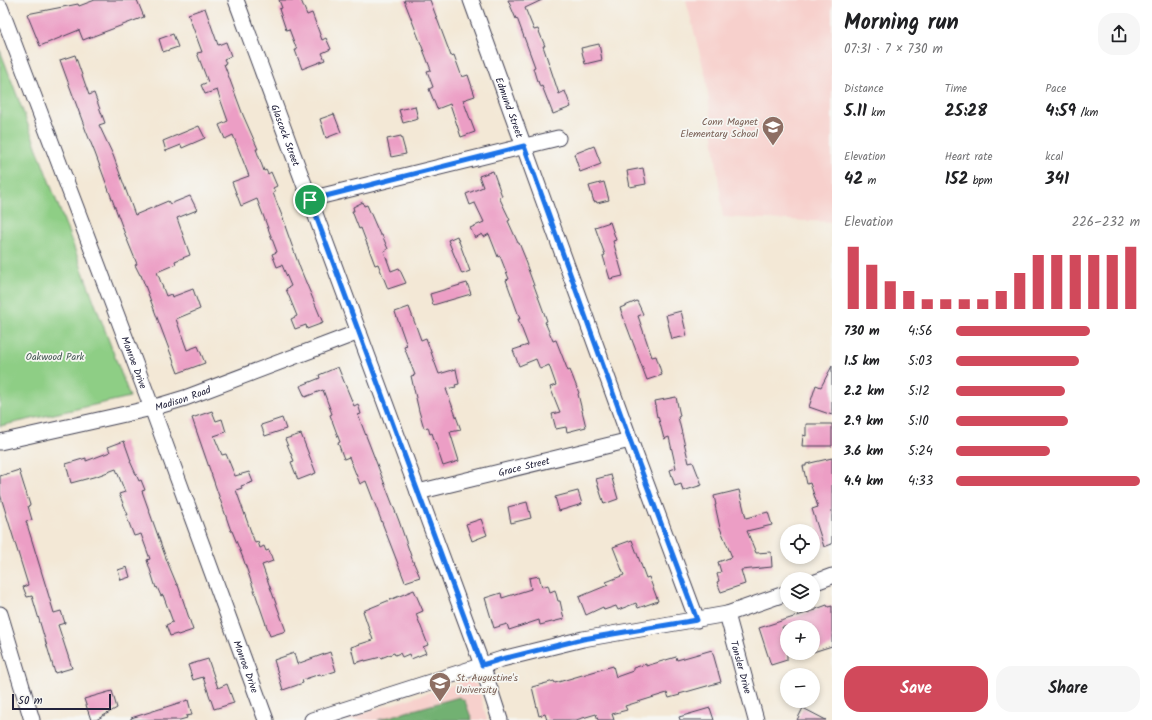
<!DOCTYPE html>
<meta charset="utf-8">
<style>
:root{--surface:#fff;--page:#f6f6f6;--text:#202124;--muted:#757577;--accent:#d1495b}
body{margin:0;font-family:Kalam,sans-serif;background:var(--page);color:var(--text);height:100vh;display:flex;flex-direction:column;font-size:15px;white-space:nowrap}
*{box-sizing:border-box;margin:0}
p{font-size:13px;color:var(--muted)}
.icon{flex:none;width:22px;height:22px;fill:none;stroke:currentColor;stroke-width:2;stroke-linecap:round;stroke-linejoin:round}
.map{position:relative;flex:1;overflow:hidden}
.sheet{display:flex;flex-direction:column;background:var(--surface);width:320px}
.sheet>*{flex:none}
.controls{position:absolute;left:780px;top:524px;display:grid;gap:8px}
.controls a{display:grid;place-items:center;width:40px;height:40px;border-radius:50%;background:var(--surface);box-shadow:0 2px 6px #0003;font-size:20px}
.scale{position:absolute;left:12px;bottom:10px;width:99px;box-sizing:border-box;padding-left:4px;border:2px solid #22223b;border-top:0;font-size:11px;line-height:14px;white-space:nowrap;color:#22223b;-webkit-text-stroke:3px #f6f6f2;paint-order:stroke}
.pin{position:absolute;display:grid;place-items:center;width:34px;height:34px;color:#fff;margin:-17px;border:2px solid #fff;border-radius:50%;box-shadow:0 1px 4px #0007}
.round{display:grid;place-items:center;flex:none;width:42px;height:42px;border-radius:16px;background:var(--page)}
.head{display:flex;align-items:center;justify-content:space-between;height:68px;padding:0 12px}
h1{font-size:22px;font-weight:600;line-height:30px}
.stats{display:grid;grid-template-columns:repeat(3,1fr);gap:6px;height:68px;padding:4px 12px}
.stats div{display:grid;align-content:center}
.stats b{font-size:17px;font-weight:600}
.stats small{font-size:11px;font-weight:400}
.stats p{font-size:11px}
.chart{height:112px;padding:8px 12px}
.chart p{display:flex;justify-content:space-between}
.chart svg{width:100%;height:72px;margin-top:4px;stroke:var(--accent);stroke-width:6}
.action{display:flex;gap:8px;margin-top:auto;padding:8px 12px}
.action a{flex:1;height:46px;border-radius:16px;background:var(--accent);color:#fff;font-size:16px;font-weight:600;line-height:46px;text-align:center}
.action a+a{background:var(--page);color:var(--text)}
ul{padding:0 12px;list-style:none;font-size:13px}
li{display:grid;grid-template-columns:64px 48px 1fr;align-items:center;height:30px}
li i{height:10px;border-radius:5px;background:var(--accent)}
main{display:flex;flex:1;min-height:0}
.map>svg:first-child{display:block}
</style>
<main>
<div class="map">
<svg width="832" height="720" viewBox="0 0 832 720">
<rect width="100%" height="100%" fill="#f6f6f2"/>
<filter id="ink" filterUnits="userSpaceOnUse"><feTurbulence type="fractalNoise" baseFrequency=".025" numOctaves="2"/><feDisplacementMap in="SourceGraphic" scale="8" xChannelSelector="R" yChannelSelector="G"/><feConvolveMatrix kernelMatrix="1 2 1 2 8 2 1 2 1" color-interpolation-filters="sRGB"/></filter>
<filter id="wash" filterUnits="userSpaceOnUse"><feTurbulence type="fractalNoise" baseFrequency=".012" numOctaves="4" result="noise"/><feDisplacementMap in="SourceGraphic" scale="16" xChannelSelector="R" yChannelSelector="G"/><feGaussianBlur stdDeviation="0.9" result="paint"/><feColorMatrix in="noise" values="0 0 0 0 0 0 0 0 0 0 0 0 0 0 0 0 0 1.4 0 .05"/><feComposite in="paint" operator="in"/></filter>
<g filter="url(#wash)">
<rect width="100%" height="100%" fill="#f3e8d6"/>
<g fill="#f7d0cc">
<polygon points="686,0 832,0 832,222 723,217 706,78"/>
<polygon points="463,682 472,682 478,686 487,720 341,720"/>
</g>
<polygon fill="#8ece85" stroke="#587860" points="0,50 130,397 0,426"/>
<polygon fill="#72b172" stroke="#4a6a56" points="459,697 465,701 472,720 378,720"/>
<g id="blocks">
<g fill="#ec9ec5">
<polygon points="95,0 137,0 144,17 83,40 79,30 40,46 27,14 78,4 79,6"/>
<polygon points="279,0 301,0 307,15 312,13 322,40 326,38 331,49 322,53 325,60 302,69 295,50 297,50 289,29 286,30 279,9 282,8"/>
<polygon points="404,0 430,0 451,56 454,55 462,77 468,75 475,96 463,100 475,132 461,137 450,104 437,109 429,89 433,87 427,71 431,70"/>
<polygon points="508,0 542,0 525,8 534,30 538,29 545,46 543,46 559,94 565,91 571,107 553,114 542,86 540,87 538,81 537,81 533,68 535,67 517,18 516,19"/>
<polygon points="205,8 218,45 226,42 231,56 224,59 226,63 224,64 243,115 258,149 256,149 264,171 266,170 268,174 271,172 277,186 273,188 275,192 273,193 286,226 285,226 300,268 323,323 307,329 306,325 295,329 291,319 297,316 286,289 291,286 282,265 277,267 272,254 277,252 257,199 241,206 232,182 249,176 233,135 225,139 219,125 228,121 217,90 205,94 201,85 208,82 197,53 202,52 188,14"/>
<polygon points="173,34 178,47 163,52 159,39"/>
<polygon points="599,44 602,60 585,64 581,48"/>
<polygon points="75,55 89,95 94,93 105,123 99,125 113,155 135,215 168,201 170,204 190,196 197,210 177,218 190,255 175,261 176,264 157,272 166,296 171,294 172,297 193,289 200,309 176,319 187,350 198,346 205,363 178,373 141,275 140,275 135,265 137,264 126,237 95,153 86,131 60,60"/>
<polygon points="415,106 418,119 403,123 399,110"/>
<polygon points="334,114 341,132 326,138 320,119"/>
<polygon points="199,126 205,138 182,148 181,145 166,151 163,141"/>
<polygon points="401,136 406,154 391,157 387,139"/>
<polygon points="594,146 601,164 580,172 574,154"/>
<polygon points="643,168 646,184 630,187 627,171"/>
<polygon points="493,171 502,196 499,197 510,220 508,221 518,243 519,243 526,260 525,261 547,321 545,322 553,341 556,340 568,371 570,370 579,393 578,394 586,427 567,432 566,427 556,429 552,414 560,412 550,387 556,385 549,365 540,369 536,359 519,366 513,350 528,345 518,319 520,319 506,280 509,279 500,256 498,257 489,234 484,237 482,234 475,238 470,228 484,222 475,203 470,205 466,194 483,187 479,176"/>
<polygon points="604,182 609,200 597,203 596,201 594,202 589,186"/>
<polygon points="363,202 364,206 367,205 380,235 382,235 388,249 384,251 391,271 399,268 406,283 388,289 378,264 375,265 361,228 359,229 352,211 354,211 353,207"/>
<polygon points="610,222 616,240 613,241 623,276 610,279 603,256 605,255 595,227"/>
<polygon points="457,236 470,271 462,274 448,240"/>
<polygon points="467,283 471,294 433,305 430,294"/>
<polygon points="637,301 643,314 638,316 652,357 656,356 662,375 647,380 620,308"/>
<polygon points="409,307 421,340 426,338 436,366 439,374 456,369 459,384 455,385 456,387 446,389 461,430 450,432 459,461 443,466 432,433 430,434 428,427 424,428 419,411 411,376 415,375 404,347 407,346 395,312"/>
<polygon points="681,311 687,336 672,339 666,315"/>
<polygon points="832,366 832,415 809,407 816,385 821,387"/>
<polygon points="338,367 354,406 358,404 361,414 358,415 399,521 412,559 420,577 405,582 366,481 360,484 349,457 344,459 338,443 340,442 330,415 332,414 323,390 305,397 300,386 320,378 319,375"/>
<polygon points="676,397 680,416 678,417 689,463 693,462 702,485 683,491 681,484 675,486 670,470 676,468 669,437 664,439 658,416 657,417 655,406 656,406 655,401"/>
<polygon points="212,411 216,421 222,419 226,432 214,436 222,455 226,454 235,476 249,472 253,482 241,486 242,488 236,490 255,543 258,542 260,548 264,546 266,551 269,550 273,561 262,565 286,631 270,636 243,558 232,531 231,531 192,418"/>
<polygon points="282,418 286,429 265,436 261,425"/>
<polygon points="806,424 832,424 832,446 802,446 803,435 806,436"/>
<polygon points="301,434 316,473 298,480 291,462 294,461 285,439"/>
<polygon points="124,441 131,461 130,461 139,481 141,480 145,490 142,491 167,561 177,585 178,585 193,630 178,635 177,634 170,636 166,625 173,622 163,595 161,596 157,587 156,588 147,560 150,559 141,534 134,536 126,515 128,515 119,494 125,492 116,469 97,476 71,483 66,464 86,458 86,461 110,452 108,447"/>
<polygon points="832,458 832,544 824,547 812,509 818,507 810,483 807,484 803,466 806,466 806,464"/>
<polygon points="19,470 30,505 28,506 32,520 26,521 54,613 61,611 65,623 58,625 72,668 55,673 32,596 27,597 23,587 28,585 0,494 0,476"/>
<polygon points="611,475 618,499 604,504 596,479"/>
<polygon points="739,490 746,518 768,512 772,525 747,531 756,553 771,552 772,567 741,570 745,584 721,592 717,582 719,581 717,574 721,572 718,562 732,557 720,528 715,505 716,505 714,496"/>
<polygon points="578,491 582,504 559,511 555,497"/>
<polygon points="527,502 531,518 511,523 508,507"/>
<polygon points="481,519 487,535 472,541 466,524"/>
<polygon points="632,540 646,578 649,577 658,601 638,608 636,603 618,610 616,606 604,610 603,607 586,615 579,597 608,585 606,582 624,575 613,547"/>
<polygon points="127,567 130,577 121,580 118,570"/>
<polygon points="539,576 542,587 548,585 550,592 555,590 558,601 560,601 564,619 540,625 539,620 509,630 507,624 494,628 485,598 501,593 502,598 531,589 529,578"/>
<polygon points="414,590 423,611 416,614 428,645 423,647 426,653 411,659 409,654 402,657 400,653 395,655 394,653 381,658 381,657 365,661 365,660 355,663 351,647 373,640 363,611"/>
<polygon points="827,605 828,607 832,606 832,646 813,652 813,627 782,627 787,642 787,660 771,665 759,628 816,610 816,609"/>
<polygon points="712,650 721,682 679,694 680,695 669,698 667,693 625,706 627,710 612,714 614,720 598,720 596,714 576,720 547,720 545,714 539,716 532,687 554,681 555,683 613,666 616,677 633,671 633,668 646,664 646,666 676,657 677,660"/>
<polygon points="330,652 336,671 321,676 320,674 302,680 303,683 283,690 274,660 294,653 297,664"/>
<polygon points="208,659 218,688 227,684 234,703 214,709 203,677 193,680 188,665"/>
<polygon points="112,691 117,708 96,720 91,720 84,699"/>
<polygon points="188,700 192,715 186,716 187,718 180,720 131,720 131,718"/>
<polygon points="710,708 714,720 680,720 679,717"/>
<polygon points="803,708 826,720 797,720"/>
</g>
</g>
</g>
<g filter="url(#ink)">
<use href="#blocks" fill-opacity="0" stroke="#414052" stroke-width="1"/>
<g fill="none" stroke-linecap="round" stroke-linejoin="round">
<g stroke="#414052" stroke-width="17">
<g id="minor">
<path id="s1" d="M236,0L482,665L500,720"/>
<path id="s2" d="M471,0L630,440L697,620"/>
<path id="s3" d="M0,7L152,408L266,720"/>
<polyline points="310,199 558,138"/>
<path id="s4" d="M0,442L152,408L185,398L359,332"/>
<path id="s5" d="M418,492L630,440"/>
<polyline points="813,583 832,576"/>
<polyline points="0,614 32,720"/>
<path id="s6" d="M727,614L756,720"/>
<polyline points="312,720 502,659 583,639 727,614 787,593"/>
</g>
</g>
<use href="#minor" stroke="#fff" stroke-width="15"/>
</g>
</g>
<g fill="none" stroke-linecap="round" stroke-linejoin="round" filter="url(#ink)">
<g stroke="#fff" stroke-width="8">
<polygon id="route" points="524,146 630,440 697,620 583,639 502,659 482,665 310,200"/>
</g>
<use href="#route" stroke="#1a73e8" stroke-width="5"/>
</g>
<defs>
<g id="school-pin" transform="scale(1.15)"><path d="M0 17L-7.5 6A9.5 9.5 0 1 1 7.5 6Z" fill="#8d6e63" stroke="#f6f6f2"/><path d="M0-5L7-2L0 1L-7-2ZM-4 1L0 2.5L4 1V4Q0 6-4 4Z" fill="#fff"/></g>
<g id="university-pin" transform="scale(1.15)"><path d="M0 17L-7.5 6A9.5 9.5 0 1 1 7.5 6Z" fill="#8d6e63" stroke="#f6f6f2"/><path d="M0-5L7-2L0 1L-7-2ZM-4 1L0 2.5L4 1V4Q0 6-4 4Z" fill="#fff"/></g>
</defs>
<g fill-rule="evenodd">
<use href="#school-pin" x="773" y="127"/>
<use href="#university-pin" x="440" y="683"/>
</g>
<g text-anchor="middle" stroke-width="3.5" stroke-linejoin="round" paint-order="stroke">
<g font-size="10" fill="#22223b" stroke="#f6f6f2">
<text dy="4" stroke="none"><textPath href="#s2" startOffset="114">Edmund Street</textPath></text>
<text dy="4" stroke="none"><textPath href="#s1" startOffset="144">Glascock Street</textPath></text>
<text dy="4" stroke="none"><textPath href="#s3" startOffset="380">Monroe Drive</textPath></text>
<text dy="4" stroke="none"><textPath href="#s4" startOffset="188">Madison Road</textPath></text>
<text dy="4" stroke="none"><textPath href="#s5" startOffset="109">Grace Street</textPath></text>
<text dy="4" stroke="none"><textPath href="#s3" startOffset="704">Monroe Drive</textPath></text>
<text dy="4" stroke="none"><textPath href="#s6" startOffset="55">Tonsler Drive</textPath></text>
</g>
<g font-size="10" fill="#785e54" stroke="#f6f6f2" text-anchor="end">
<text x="758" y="125">Conn Magnet<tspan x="758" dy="12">Elementary School</tspan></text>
<text x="456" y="681" text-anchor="start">St. Augustine's<tspan x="456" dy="12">University</tspan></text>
</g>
<g font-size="10" fill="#425651" stroke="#f6f6f2">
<text x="55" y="360">Oakwood Park</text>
</g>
</g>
</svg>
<div class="controls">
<a><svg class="icon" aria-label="locate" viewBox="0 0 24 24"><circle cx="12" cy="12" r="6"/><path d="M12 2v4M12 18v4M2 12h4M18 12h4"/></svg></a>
<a><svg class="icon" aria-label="layers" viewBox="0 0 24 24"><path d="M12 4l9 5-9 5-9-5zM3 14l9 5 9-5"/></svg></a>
<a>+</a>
<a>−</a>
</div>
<div class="scale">50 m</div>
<div class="pin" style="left:310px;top:200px;background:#1e9e55"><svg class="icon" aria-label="arrive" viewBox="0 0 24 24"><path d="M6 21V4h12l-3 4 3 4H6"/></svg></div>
</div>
<section class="sheet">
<div class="head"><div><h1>Morning run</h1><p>07:31 · 7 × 730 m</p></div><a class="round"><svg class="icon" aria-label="share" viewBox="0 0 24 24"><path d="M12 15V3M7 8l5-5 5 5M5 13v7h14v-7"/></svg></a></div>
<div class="stats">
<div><p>Distance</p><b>5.11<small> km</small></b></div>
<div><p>Time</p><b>25:28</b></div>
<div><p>Pace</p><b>4:59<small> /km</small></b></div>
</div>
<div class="stats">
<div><p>Elevation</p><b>42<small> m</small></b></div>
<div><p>Heart rate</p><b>152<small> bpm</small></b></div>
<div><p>kcal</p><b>341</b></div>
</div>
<div class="chart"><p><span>Elevation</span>226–232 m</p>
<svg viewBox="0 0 160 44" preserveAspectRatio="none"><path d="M5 44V6M15 44V17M25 44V27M35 44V33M45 44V38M55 44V38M65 44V38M75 44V38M85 44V33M95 44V22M105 44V11M115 44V11M125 44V11M135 44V11M145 44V11M155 44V6"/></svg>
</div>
<ul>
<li><b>730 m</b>4:56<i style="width:73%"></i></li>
<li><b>1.5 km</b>5:03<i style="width:67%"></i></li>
<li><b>2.2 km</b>5:12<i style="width:59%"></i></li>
<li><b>2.9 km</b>5:10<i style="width:61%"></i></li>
<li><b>3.6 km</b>5:24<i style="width:51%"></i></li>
<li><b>4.4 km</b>4:33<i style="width:100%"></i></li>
</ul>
<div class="action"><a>Save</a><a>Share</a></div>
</section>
</main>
